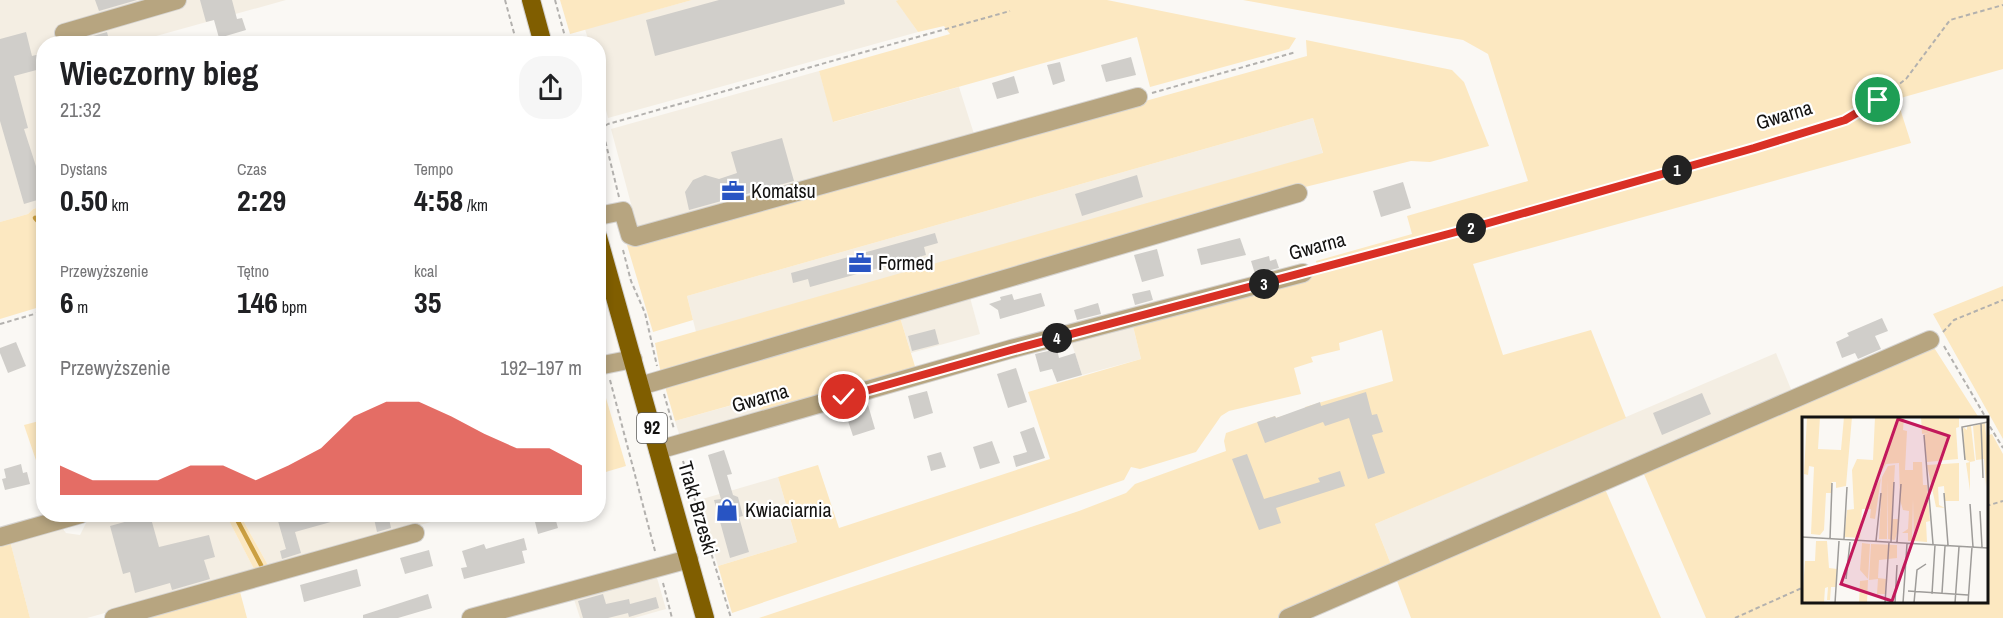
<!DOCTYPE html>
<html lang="pl">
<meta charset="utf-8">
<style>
:root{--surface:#fff;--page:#f6f6f6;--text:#202124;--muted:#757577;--accent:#d93025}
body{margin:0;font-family:"Archivo Narrow",sans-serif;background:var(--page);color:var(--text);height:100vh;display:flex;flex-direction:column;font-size:22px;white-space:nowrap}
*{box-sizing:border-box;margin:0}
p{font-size:20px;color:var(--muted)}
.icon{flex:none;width:33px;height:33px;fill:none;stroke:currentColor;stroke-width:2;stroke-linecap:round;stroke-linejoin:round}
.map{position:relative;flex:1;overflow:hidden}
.drawer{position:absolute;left:36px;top:36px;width:570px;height:486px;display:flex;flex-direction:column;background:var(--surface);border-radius:24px;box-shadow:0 3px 9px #0003}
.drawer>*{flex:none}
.pin{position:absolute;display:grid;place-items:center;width:51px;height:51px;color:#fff;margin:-26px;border:3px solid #fff;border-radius:50%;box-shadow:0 2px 6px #0007}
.km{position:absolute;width:30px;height:30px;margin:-15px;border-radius:50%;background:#222;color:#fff;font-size:16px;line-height:30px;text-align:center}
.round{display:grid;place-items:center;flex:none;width:63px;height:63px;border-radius:24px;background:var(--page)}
.head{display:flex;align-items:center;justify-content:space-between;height:102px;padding:0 24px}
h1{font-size:33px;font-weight:800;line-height:45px}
.figures{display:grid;grid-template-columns:repeat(3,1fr);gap:9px;height:102px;padding:6px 24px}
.figures div{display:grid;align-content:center}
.figures b{font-size:30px;font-weight:800}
.figures small{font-size:16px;font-weight:400}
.figures p{font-size:16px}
.chart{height:168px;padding:12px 24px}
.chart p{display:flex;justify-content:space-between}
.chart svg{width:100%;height:108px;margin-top:6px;fill:var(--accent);opacity:.7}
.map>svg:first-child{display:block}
</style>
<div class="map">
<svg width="2003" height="618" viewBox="0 0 2003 618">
<rect width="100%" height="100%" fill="#faf8f4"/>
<g fill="#f4eee3">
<polygon points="0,0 286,0 131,43 44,44 43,206 33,209 28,214 0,222"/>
<polygon points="692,0 898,0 897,1 918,32 608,118 599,81 598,44 589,43 585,29"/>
<polygon points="819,71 834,122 959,87 975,137 638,230 611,129"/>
<polygon points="1313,118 1323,154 696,332 687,296"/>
<polygon points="969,294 980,334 911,353 899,314"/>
<polygon points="1132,322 1141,359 1082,375 1071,341"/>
<polygon points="1776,353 1793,394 1392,567 1375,524"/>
<polygon points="758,398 763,417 681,440 675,421"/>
<polygon points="778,477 797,542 718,566 699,500"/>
<polygon points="90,515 226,515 255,571 87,618 30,618 9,537 58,523 66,533 80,535"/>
<polygon points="240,515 456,515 269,567"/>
<polygon points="655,571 666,609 634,618 580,618 572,593"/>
</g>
<g fill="#fce8c1">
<polygon points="560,0 692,0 570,34"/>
<polygon points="898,0 1107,0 1296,38 1289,49 1150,87 1137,37 833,122 819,71 950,34 944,26 918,32 896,1"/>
<polygon points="1243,0 2003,0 2003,69 1897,99 1911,143 1473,264 1503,355 1591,330 1626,418 1375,524 1392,567 1278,618 759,618 1079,511 1126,493 1135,484 1226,451 1224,441 1226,433 1275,416 1276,418 1305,409 1305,407 1393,381 1382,330 1339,343 1340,350 1311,357 1313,362 1294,368 1301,394 1229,411 1221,416 1196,452 1140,469 1131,467 1124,480 732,613 718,566 797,542 778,477 818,465 839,528 1050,459 1028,392 1141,359 1132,322 1318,272 1316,261 1412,234 1407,216 1528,181 1488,54 1463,40"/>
<polygon points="1306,40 1452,70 1464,82 1489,146 1430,162 1411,161 1301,188 661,374 655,343 1323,153 1313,118 687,296 693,320 653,332 627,245 1307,56"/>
<polygon points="43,206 43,306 0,319 0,222 28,214 33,209"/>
<polygon points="2003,286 2003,439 1933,314"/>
<polygon points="899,314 917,373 763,417 757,398 675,421 664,383"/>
<polygon points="1933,346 1979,418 1804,418 1804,602 1986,602 1987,431 1989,435 1992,434 2003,454 2003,618 1706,618 1643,472"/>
<polygon points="598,371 626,466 599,474"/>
<polygon points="43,420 44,420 43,481 24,425"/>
<polygon points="1605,489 1661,618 1411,618 1396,578"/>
<polygon points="226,515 240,515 269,567 255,571"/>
<polygon points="9,537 30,618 0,618 0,540"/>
<polygon points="239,588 247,618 133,618"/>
</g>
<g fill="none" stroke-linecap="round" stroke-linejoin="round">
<g stroke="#cb9f40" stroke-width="4.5">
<polyline points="35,218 44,228"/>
<polyline points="234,514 261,565"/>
</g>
</g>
<g fill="#d0ceca">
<polygon points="95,0 137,0 99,11"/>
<polygon points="200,0 232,0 237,19 242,18 246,30 219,38 214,20 206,22"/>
<polygon points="719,0 844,0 845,4 655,56 646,20"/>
<polygon points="26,32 32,56 44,53 44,68 14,76 28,128 24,129 44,191 44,198 24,204 0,121 0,39"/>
<polygon points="107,32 110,44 87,44 86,38"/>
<polygon points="1131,57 1136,75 1106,82 1101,65"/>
<polygon points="1060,62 1065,81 1053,85 1047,65"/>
<polygon points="1014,76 1019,93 997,99 992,83"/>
<polygon points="782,138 794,181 689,210 685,192 693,180 705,175 719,179 737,173 731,152"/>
<polygon points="1137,175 1143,197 1082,216 1075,194"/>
<polygon points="1403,182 1411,208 1381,217 1373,191"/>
<polygon points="935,233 938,243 924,247 926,255 810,287 808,279 793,283 791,273"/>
<polygon points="1240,238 1246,255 1201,265 1197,249"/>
<polygon points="1157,249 1164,276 1142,282 1134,255"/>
<polygon points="1269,256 1270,261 1276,259 1279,268 1255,274 1251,261"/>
<polygon points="1150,290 1153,300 1135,305 1132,294"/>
<polygon points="1041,293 1045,306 1000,319 998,310 989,304 1001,300 1000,297 1012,294 1014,300"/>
<polygon points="1098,303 1101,314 1077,320 1074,310"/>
<polygon points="1882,318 1888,331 1875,336 1881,349 1858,359 1855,353 1842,358 1836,342 1849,336 1847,333"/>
<polygon points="935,329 939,344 912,351 908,336"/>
<polygon points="16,342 26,366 8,373 0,353 0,348"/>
<polygon points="1057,349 1059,358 1075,353 1082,375 1057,382 1052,369 1040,372 1035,354"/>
<polygon points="1016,368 1027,402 1008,408 997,374"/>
<polygon points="927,391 933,413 914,419 908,396"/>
<polygon points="1366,392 1372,415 1377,414 1383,432 1372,435 1385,473 1368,479 1349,418 1325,426 1323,422 1265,443 1257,422 1275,416 1276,418 1320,402 1321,406"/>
<polygon points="1702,393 1711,414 1662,435 1653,413"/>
<polygon points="868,405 875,429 853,436 845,412"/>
<polygon points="1034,427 1045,458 1016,467 1013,456 1027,452 1020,432"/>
<polygon points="992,441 1000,463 980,469 973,447"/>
<polygon points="724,450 732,474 727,475 733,495 738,497 743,516 739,517 749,552 730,558 714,500 721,499 708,455"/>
<polygon points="941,452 946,467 931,471 927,456"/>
<polygon points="1247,454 1264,499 1320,482 1318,478 1340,471 1345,486 1276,508 1281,523 1259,530 1232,459"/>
<polygon points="21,464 23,473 27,472 30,484 5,490 2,479 6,478 4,469"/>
<polygon points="276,514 345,514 345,518 295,532 301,553 282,559 280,551 286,549"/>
<polygon points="373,514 388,514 391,528 377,532"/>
<polygon points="533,514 554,514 558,528 538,534"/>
<polygon points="150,515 159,547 209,535 215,557 204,560 210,579 172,590 170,583 135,593 130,572 123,574 110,526"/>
<polygon points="524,538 527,550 522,551 525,563 464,579 461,568 467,567 462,551 484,544 486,549"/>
<polygon points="429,550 433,566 405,574 400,558"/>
<polygon points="357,569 361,586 304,602 300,585"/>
<polygon points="428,594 432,608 398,618 363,618 363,615"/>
<polygon points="603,594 606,604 629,599 630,604 656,597 659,608 629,617 628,613 608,618 583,618 578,601"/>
</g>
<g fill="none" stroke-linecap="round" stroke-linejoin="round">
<g stroke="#d5d3d0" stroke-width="20">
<g id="minor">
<polyline points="64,33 177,0"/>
<polyline points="598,216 623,211 630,235 635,237 1138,97"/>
<polyline points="598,366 633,359"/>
<polyline points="640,386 1298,193"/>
<polyline points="658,450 1011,349 1303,273"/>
<polyline points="0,537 81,514"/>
<polyline points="114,618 415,533"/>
<polyline points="471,618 689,559"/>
<polyline points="1288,618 1930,340"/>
</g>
</g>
<g stroke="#d5d3d0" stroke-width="20">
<g id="major">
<polyline points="531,0 543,44"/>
<polyline points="598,237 705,618"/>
</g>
</g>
<g stroke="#b3b1ae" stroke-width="2" stroke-dasharray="4.5 3" stroke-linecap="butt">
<polyline points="505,0 517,44"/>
<polyline points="555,0 567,44"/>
<polyline points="1152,93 1296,52"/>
<polyline points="598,185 602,200"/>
<polyline points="619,197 603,132 603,127 608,124 1010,11"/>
<polyline points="623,250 631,281 645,313 657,366"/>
<polyline points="1317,270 1754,148 1845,120 1878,100 1906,79 1950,20 2003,5"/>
<polyline points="0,324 38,313"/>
<polyline points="1943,332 1954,320 2003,300"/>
<polyline points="598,337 602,348"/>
<polyline points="1944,346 1986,418"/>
<polyline points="610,380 655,551"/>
<polyline points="664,394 674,429"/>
<polyline points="1986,420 2003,448"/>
<polyline points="683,461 731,618"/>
<polyline points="1986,506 2003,501"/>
<polyline points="663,583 672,618"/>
<polyline points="1735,618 1804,587"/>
</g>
<use href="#minor" stroke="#b7a580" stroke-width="18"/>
<use href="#major" stroke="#805e00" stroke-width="18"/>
</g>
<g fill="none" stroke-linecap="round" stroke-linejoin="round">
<g stroke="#fff" stroke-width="12">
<polyline id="route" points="844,397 1011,350 1471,228 1754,148 1845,120 1878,100"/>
</g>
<use href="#route" stroke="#d93025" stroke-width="8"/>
</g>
<defs>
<g id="office-bare" transform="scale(1.8)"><path d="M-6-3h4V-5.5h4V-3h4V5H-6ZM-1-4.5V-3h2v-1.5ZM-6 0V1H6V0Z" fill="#2854c3" stroke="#fff" stroke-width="2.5" paint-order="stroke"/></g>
<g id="shop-bare" transform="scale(1.8)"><path d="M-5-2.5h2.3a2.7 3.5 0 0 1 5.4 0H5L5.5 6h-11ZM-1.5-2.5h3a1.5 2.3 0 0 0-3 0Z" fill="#2854c3" stroke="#fff" stroke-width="2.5" paint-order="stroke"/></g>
</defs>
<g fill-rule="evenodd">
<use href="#office-bare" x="733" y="191"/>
<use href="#office-bare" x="860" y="263"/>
<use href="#shop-bare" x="727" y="510"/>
</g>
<g text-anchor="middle" stroke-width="4.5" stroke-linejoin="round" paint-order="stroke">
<rect fill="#fff" stroke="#5a5958" stroke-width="1.5" x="637" y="413" width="30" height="30" rx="4.5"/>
<g font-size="18" font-weight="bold" fill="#131211">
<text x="652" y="434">92</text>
</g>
<g font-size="20" fill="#131211" stroke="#fff">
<text transform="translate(1784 115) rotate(-17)" y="7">Gwarna</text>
<text transform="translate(1317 246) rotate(-15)" y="7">Gwarna</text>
<text transform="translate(760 398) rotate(-16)" y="7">Gwarna</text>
<text transform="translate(698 508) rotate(74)" y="7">Trakt Brzeski</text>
</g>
<g font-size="20" fill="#131211" stroke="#fff" text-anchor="start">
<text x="751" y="198">Komatsu</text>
<text x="878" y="270">Formed</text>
<text x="745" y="517">Kwiaciarnia</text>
</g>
</g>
<g transform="translate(1802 417)">
<rect width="186" height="186" fill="#faf8f4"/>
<path d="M5,0H18L16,32L39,33L42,0H50L44,69L34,71V65H30L29,76H24L22,113L18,118L9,117L12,50L7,49L6,58L2,57ZM73,0H102L101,13L105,14L103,53H111V45H120L121,68H125L128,104L124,105L125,125L112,124L111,82L110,124H106V116H100L106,112L107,94L101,93L98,83L97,46L84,47L69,74V77L79,61L73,102L68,101L69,92H60L58,121L42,120L45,93L52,92L50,53L55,42L71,43ZM119,0H157V10L154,11L156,42L125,45L122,17L131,15L120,17ZM183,6L186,40L184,70L182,42L174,43L171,9ZM165,9H169L173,44L168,45V74L164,46L168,45L163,42L161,10L165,13ZM157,46V84H143L142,69L136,70L137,88L143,91L134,90L125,48ZM93,48L90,102H96L95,116L93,123L86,122V62L85,122H77L80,60L86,49ZM14,124H25L27,151L35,152L34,170H29L28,183H25L26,170L23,171L22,186H0L3,144H13ZM60,126L68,127L66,162L58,153ZM69,127L95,128V141L77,143L76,161L84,162L83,177H75L76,162L67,163ZM66,163L65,186H57L58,164Z" fill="#fce8c1"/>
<path fill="none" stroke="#9e9c99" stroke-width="1.5" d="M179,6L181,61M122,18L131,127M163,43L160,10L186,5M142,76L146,128M168,87L171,130M178,94L180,130M0,120L186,131M28,122L30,66M42,122L45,70M74,124L79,76M89,125L92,65M95,125L99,67M44,162L48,125M106,174L166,178M140,176L143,129M130,177L133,128M33,186L37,124M83,186L87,125M93,186L95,148M101,186L105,127M112,186L115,153L124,147M153,186L157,130M166,186L170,130"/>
<path fill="#c2185b" fill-opacity="0.15" stroke="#c2185b" stroke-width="3" d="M96,2L147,19L90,184L39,167Z"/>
<rect width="186" height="186" fill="none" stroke="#131211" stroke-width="3"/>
</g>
</svg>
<div class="pin" style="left:1878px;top:100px;background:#1e9e55"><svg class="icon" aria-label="arrive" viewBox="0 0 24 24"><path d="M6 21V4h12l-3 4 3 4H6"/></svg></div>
<div class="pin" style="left:844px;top:397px;background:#d93025"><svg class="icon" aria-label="check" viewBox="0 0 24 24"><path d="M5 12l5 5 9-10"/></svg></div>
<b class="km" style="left:1677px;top:170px">1</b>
<b class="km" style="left:1471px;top:228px">2</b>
<b class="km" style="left:1264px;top:284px">3</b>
<b class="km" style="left:1057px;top:338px">4</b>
<section class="drawer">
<div class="head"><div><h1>Wieczorny bieg</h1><p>21:32</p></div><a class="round"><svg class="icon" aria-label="share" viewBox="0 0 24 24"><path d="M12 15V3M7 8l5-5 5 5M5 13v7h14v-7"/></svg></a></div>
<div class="figures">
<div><p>Dystans</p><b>0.50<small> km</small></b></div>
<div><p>Czas</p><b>2:29</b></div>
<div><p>Tempo</p><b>4:58<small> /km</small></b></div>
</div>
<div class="figures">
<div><p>Przewyższenie</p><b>6<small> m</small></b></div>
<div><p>Tętno</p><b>146<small> bpm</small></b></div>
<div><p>kcal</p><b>35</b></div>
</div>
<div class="chart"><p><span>Przewyższenie</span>192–197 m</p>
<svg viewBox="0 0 160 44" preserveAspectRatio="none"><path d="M0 44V32L10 38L20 38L30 38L40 32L50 32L60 38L70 32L80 25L90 12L100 6L110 6L120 12L130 19L140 25L150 25L160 32V44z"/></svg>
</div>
</section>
</div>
